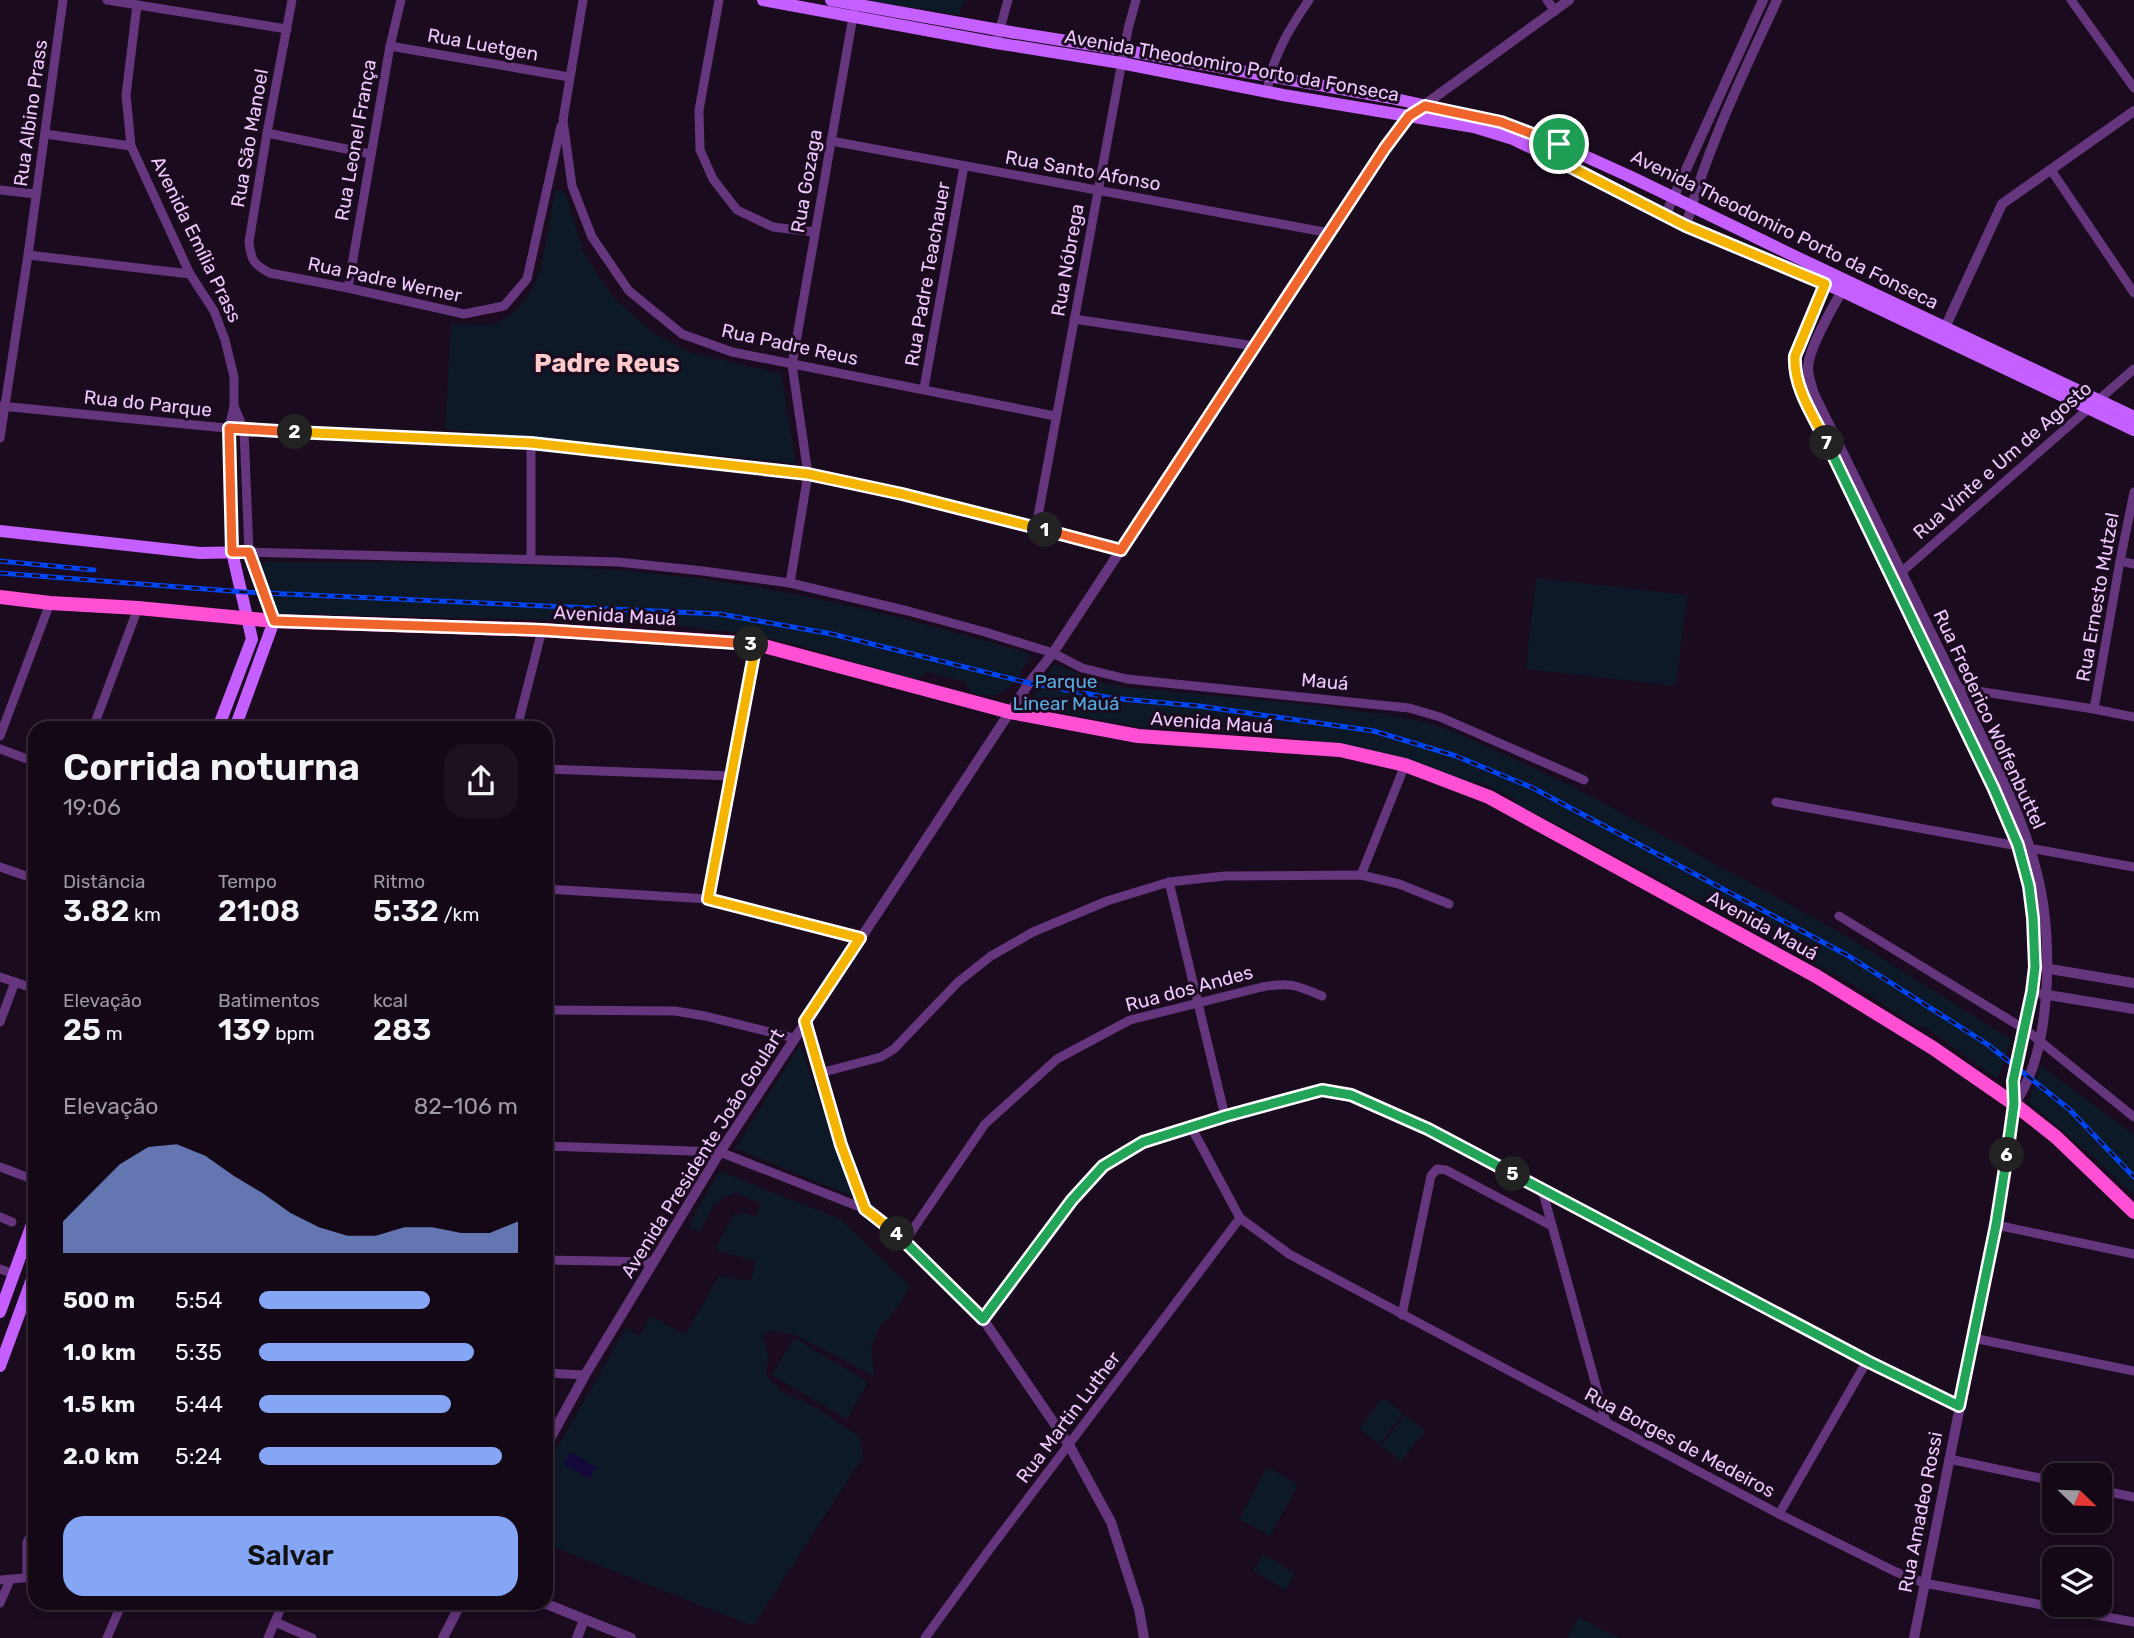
<!DOCTYPE html>
<html lang="pt">
<meta charset="utf-8">
<style>
:root{--surface:#140816;--page:#1d111f;--text:#f1f3f6;--muted:#9d9aa1;--line:#332935;--accent:#85a5f5}
body{margin:0;font-family:Rubik,sans-serif;background:var(--page);color:var(--text);height:100vh;display:flex;flex-direction:column;font-size:26px;white-space:nowrap}
*{box-sizing:border-box;margin:0}
p{font-size:23px;color:var(--muted)}
.icon{flex:none;width:38px;height:38px;fill:none;stroke:currentColor;stroke-width:2;stroke-linecap:round;stroke-linejoin:round}
.map{position:relative;flex:1;overflow:hidden}
.details{position:absolute;left:28px;top:721px;width:525px;height:889px;display:flex;flex-direction:column;background:var(--surface);border-radius:21px;box-shadow:0 4px 10px #0003,0 0 0 2px var(--line)}
.details>*{flex:none}
.needle{width:46px;rotate:113deg}
.controls{position:absolute;left:2042px;top:1463px;display:grid;gap:14px}
.controls a{display:grid;place-items:center;width:70px;height:70px;border-radius:14px;background:var(--surface);box-shadow:0 4px 10px #0003,0 0 0 2px var(--line);font-size:35px}
.pin{position:absolute;display:grid;place-items:center;width:60px;height:60px;color:#fff;margin:-30px;border:4px solid #fff;border-radius:50%;box-shadow:0 2px 7px #0007}
.km{position:absolute;width:35px;height:35px;margin:-18px;border-radius:50%;background:#222;color:#fff;font-size:19px;line-height:35px;text-align:center}
.round{display:grid;place-items:center;flex:none;width:74px;height:74px;border-radius:21px;background:var(--page)}
.head{display:flex;align-items:center;justify-content:space-between;height:119px;padding:0 35px}
h1{font-size:38px;font-weight:600;line-height:52px}
.figures{display:grid;grid-template-columns:repeat(3,1fr);gap:10px;height:119px;padding:7px 35px}
.figures div{display:grid;align-content:center}
.figures b{font-size:30px;font-weight:600}
.figures small{font-size:19px;font-weight:400}
.figures p{font-size:19px}
.chart{height:196px;padding:14px 35px}
.chart p{display:flex;justify-content:space-between}
.chart svg{width:100%;height:126px;margin-top:7px;fill:var(--accent);opacity:.7}
.button{display:flex;gap:14px;margin-top:auto;padding:14px 35px}
.button a{flex:1;height:80px;border-radius:21px;background:var(--accent);color:#111;font-size:28px;font-weight:600;line-height:80px;text-align:center}
ul{padding:0 35px;list-style:none;font-size:23px}
li{display:grid;grid-template-columns:112px 84px 1fr;align-items:center;height:52px}
li i{height:18px;border-radius:9px;background:var(--accent)}
.map>svg:first-child{display:block}
</style>
<div class="map">
<svg width="2134" height="1638" viewBox="0 0 2134 1638">
<rect width="100%" height="100%" fill="#1a0b1e"/>
<g fill="#0e1928">
<polygon points="865,0 967,0 964,2 959,15"/>
<polygon points="555,190 565,191 583,252 613,297 652,332 689,352 781,374 796,463 445,429 451,324 492,325 512,314 528,296 541,270"/>
<path d="M261,562C412,563 566,560 716,581C823,596 928,624 1031,654C1029,662 1024,667 1020,674C1004,696 997,699 971,692L965,682L927,672L917,680L787,642L732,632L644,622L281,614L275,611L259,565Z"/>
<polygon points="1536,578 1687,595 1676,686 1526,669"/>
<polygon points="1054,664 1100,682 1122,687 1291,703 1375,713 1421,721 1455,732 1572,786 1840,932 2012,1040 2000,1073 1996,1078 1925,1027 1919,1028 1852,984 1568,830 1518,805 1515,799 1478,781 1470,783 1358,748 1287,737 1139,727 1036,708 1031,701"/>
<polygon points="800,1045 852,1196 735,1148"/>
<polygon points="2040,1065 2134,1135 2134,1195 2093,1157 2029,1102"/>
<polygon points="719,1171 840,1219 909,1285 901,1303 878,1329 871,1346 874,1376 793,1334 769,1331 763,1336 768,1356 766,1375 780,1391 815,1407 860,1437 863,1457 753,1626 546,1544 546,1467 626,1328 640,1336 651,1316 685,1335 719,1276 751,1281 756,1261 718,1251 716,1247 735,1213 741,1216 743,1212 756,1217 761,1203 735,1193 722,1198 718,1204 715,1203 700,1231 691,1229 689,1224"/>
<polygon points="794,1338 868,1382 847,1419 772,1375"/>
<polygon points="1383,1398 1403,1413 1379,1444 1359,1428"/>
<polygon points="1405,1415 1425,1431 1401,1461 1381,1446"/>
<polygon points="1267,1467 1298,1484 1270,1536 1239,1519"/>
<polygon points="1263,1554 1295,1573 1286,1590 1253,1571"/>
<polygon points="1578,1617 1619,1638 1567,1638"/>
</g>
<polygon fill="#14083a" points="570,1452 596,1467 589,1479 563,1464"/>
<g fill="none" stroke-linecap="round" stroke-linejoin="round">
<g stroke="#65357e" stroke-width="9">
<polyline points="107,0 287,29"/>
<path d="M292,0L267,133L249,242C251,260 253,264 270,273L348,288L464,314L504,306L527,279L561,126"/>
<polyline points="583,0 563,120 572,186 592,237 629,291 682,334 732,352 1055,416"/>
<polyline points="719,0 699,110 700,150 713,179 737,210 773,227 814,232"/>
<polyline points="1547,0 1555,11"/>
<polyline points="2071,0 2134,88"/>
<polyline points="137,5 126,95 131,146 190,274 214,311 225,340 234,377 234,406 229,428 232,552"/>
<polyline points="996,43 1008,0"/>
<polyline points="390,46 569,77"/>
<path d="M1267,92C1272,57 1289,29 1309,0"/>
<polyline points="267,133 371,154"/>
<polyline points="45,134 131,146"/>
<polyline points="831,141 1330,233"/>
<polyline points="2051,170 2134,293"/>
<polyline points="0,190 36,194"/>
<polyline points="28,255 190,274"/>
<polyline points="348,288 390,46 401,0"/>
<polyline points="1074,319 1255,346"/>
<polyline points="924,388 964,166"/>
<polyline points="0,406 236,429 531,443 808,474 902,494 1121,550"/>
<polyline points="234,406 244,430 249,552 618,562 703,571 790,583 908,611 985,632 1053,653 1082,668 1127,679 1409,708 1440,717 1584,780"/>
<polyline points="0,438 28,255 63,0"/>
<polyline points="531,443 531,559"/>
<polyline points="1036,527 1128,29 1136,0"/>
<polyline points="2120,561 2134,564"/>
<polyline points="1898,575 2134,369"/>
<polyline points="790,583 808,474 792,365 855,5"/>
<polyline points="1953,689 1958,688 2094,709 2134,717"/>
<polyline points="2094,709 2120,561 2134,492"/>
<polyline points="93,728 138,608"/>
<polyline points="517,728 542,630"/>
<polyline points="0,736 50,603"/>
<polyline points="0,749 35,762"/>
<polyline points="546,769 732,776"/>
<polyline points="1776,802 2134,867"/>
<polyline points="0,867 35,879"/>
<polyline points="1361,875 1405,765"/>
<polyline points="1169,882 1225,1116"/>
<polyline points="546,889 708,899 860,938"/>
<polyline points="708,899 756,644"/>
<polyline points="1839,916 2026,1030 2134,1117"/>
<polyline points="0,977 35,989"/>
<polyline points="546,1010 675,1011 705,1016 794,1038"/>
<polyline points="0,1022 15,982"/>
<polyline points="820,1073 881,1057 894,1049 958,982 991,956 1033,932 1107,901 1169,882 1225,876 1361,875 1399,884 1449,904"/>
<polyline points="1190,1125 1240,1218 1289,1254 1779,1514 1896,1572 1924,1583 2134,1622"/>
<polyline points="546,1146 720,1152 865,1209"/>
<polyline points="0,1167 35,1180"/>
<polyline points="1542,1189 1606,1422"/>
<polyline points="0,1217 12,1222"/>
<polyline points="1996,1225 2134,1254"/>
<path d="M905,1241L985,1124L1057,1059L1130,1020L1262,987C1290,982 1296,985 1322,996"/>
<polyline points="546,1260 654,1262"/>
<polyline points="0,1269 14,1274"/>
<polyline points="1402,1315 1431,1176 1437,1169 1446,1170 1552,1226"/>
<polyline points="983,1319 1072,1200 1103,1166 1143,1142 1190,1125 1322,1090 1351,1095 1428,1129 1867,1361 1959,1406"/>
<polyline points="1973,1338 2134,1371"/>
<polyline points="546,1373 585,1375"/>
<polyline points="1949,1459 2054,1481"/>
<polyline points="2100,1490 2134,1497"/>
<polyline points="1779,1514 1867,1361"/>
<polyline points="27,1577 27,1542 35,1527"/>
<polyline points="0,1580 35,1577"/>
<polyline points="0,1603 10,1580"/>
<polyline points="275,1622 312,1638"/>
<polyline points="107,1638 122,1603"/>
<polyline points="268,1638 283,1603"/>
<polyline points="925,1638 989,1550 1240,1218"/>
</g>
<g stroke="#65357e" stroke-width="10">
<polyline points="1665,216 1763,0"/>
<path d="M1686,226C1707,147 1743,74 1777,0"/>
<polyline points="1829,277 1795,356 1794,369 1800,387 1894,578 1994,789 2018,845 2029,886 2033,917 2035,966 2032,992 2026,1030 2013,1081 2014,1104 1996,1225 1914,1638"/>
<path d="M1846,284C1835,303 1809,347 1808,367C1808,376 1811,385 1814,394C1865,496 1915,598 1964,700C1992,758 2025,818 2039,882C2053,941 2052,1053 2014,1104"/>
<polyline points="1942,334 2002,204 2134,111"/>
<polyline points="2044,968 2134,983"/>
<polyline points="2042,994 2134,1009"/>
<polyline points="805,1021 841,1145 865,1209 905,1241 983,1319 1069,1445 1111,1522 1139,1609 1144,1638"/>
<polyline points="546,1446 585,1375 720,1152 1029,683 1053,653 1385,148 1409,116 1569,0"/>
<polyline points="544,1603 631,1638"/>
<polyline points="443,1638 461,1603"/>
<polyline points="577,1638 584,1620"/>
</g>
<g stroke="#c65fff" stroke-width="12">
<polyline points="763,0 996,43 1121,63 1283,95 1474,127 1513,139 1588,175 1686,226 1842,291 2134,430"/>
<polyline points="831,0 1016,33 1124,50 1391,98 1501,122 1545,138 1631,177 1811,264 2134,417"/>
<polyline points="0,531 200,553 249,552 274,621 235,728"/>
<polyline points="218,728 252,639 232,552"/>
<polyline points="0,1312 35,1216"/>
<polyline points="0,1366 35,1271"/>
</g>
<polyline stroke="#ff4fd4" stroke-width="14" points="0,597 50,603 138,608 274,621 542,630 756,644 1010,712 1138,736 1340,750 1405,765 1489,797 1816,976 1933,1048 2014,1104 2056,1137 2134,1212"/>
<g stroke="#0045f3" stroke-width="5">
<g id="rail">
<polyline points="0,561 94,570"/>
<polyline points="0,573 244,592 720,614 832,634 1029,683 1111,698 1199,706 1374,731 1456,756 1533,788 1847,955 1987,1044 2069,1109 2134,1177"/>
</g>
</g>
<use href="#rail" stroke="#1a0b1e" stroke-width="2.5" stroke-dasharray="8" stroke-linecap="butt"/>
</g>
<g fill="none" stroke-linecap="round" stroke-linejoin="round">
<g stroke="#fff" stroke-width="14">
<polyline id="split-1" points="1045,530 1121,550 1385,148 1409,116 1425,106 1501,122 1559,144"/>
</g>
<g stroke="#fff" stroke-width="14">
<polyline id="split-2" points="295,432 531,443 808,474 902,494 1045,530"/>
</g>
<g stroke="#fff" stroke-width="14">
<polyline id="split-3" points="295,432 229,428 232,552 249,552 274,621 542,630 751,644"/>
</g>
<g stroke="#fff" stroke-width="14">
<polyline id="split-4" points="751,644 756,644 708,899 860,938 805,1021 841,1145 865,1209 897,1234"/>
</g>
<g stroke="#fff" stroke-width="14">
<polyline id="split-5" points="897,1234 983,1319 1072,1200 1103,1166 1143,1142 1226,1116 1322,1090 1351,1095 1428,1129 1513,1174"/>
</g>
<g stroke="#fff" stroke-width="14">
<polyline id="split-6" points="1513,1174 1867,1361 1959,1406 1996,1225 2007,1155"/>
</g>
<g stroke="#fff" stroke-width="14">
<polyline id="split-7" points="1827,443 1994,789 2018,845 2029,886 2033,918 2035,967 2032,992 2013,1081 2014,1104 2007,1155"/>
</g>
<g stroke="#fff" stroke-width="14">
<path id="split-8" d="M1559,144L1553,158L1686,226L1825,284L1795,356C1793,387 1814,417 1827,443"/>
</g>
<use href="#split-1" stroke="#f0652b" stroke-width="9"/>
<use href="#split-2" stroke="#f5b400" stroke-width="9"/>
<use href="#split-3" stroke="#f0652b" stroke-width="9"/>
<use href="#split-4" stroke="#f5b400" stroke-width="9"/>
<use href="#split-5" stroke="#22a559" stroke-width="9"/>
<use href="#split-6" stroke="#22a559" stroke-width="9"/>
<use href="#split-7" stroke="#22a559" stroke-width="9"/>
<use href="#split-8" stroke="#f5b400" stroke-width="9"/>
</g>
<g text-anchor="middle" stroke-width="6" stroke-linejoin="round" paint-order="stroke">
<g font-size="19" fill="#f0c8ff" stroke="#1a0b1e">
<text transform="translate(483 44) rotate(10)" y="7">Rua Luetgen</text>
<text transform="translate(1232 65) rotate(10)" y="7">Avenida Theodomiro Porto da Fonseca</text>
<text transform="translate(30 113) rotate(-82)" y="7">Rua Albino Prass</text>
<text transform="translate(249 138) rotate(-80)" y="7">Rua São Manoel</text>
<text transform="translate(355 140) rotate(-80)" y="7">Rua Leonel França</text>
<text transform="translate(1083 170) rotate(10)" y="7">Rua Santo Afonso</text>
<text transform="translate(806 181) rotate(-80)" y="7">Rua Gozaga</text>
<text transform="translate(1785 229) rotate(26)" y="7">Avenida Theodomiro Porto da Fonseca</text>
<text transform="translate(197 239) rotate(64)" y="7">Avenida Emília Prass</text>
<text transform="translate(1067 260) rotate(-80)" y="7">Rua Nóbrega</text>
<text transform="translate(927 274) rotate(-80)" y="7">Rua Padre Teachauer</text>
<text transform="translate(385 279) rotate(12)" y="7">Rua Padre Werner</text>
<text transform="translate(790 344) rotate(12)" y="7">Rua Padre Reus</text>
<text transform="translate(148 403) rotate(6)" y="7">Rua do Parque</text>
<text transform="translate(2002 460) rotate(-41)" y="7">Rua Vinte e Um de Agosto</text>
<text transform="translate(2097 597) rotate(-80)" y="7">Rua Ernesto Mutzel</text>
<text transform="translate(615 615) rotate(3)" y="7">Avenida Mauá</text>
<text transform="translate(1325 681) rotate(5)" y="7">Mauá</text>
<text transform="translate(1990 719) rotate(65)" y="7">Rua Frederico Wolfenbuttel</text>
<text transform="translate(1212 722) rotate(4)" y="7">Avenida Mauá</text>
<text transform="translate(1763 925) rotate(29)" y="7">Avenida Mauá</text>
<text transform="translate(1189 988) rotate(-15)" y="7">Rua dos Andes</text>
<text transform="translate(702 1153) rotate(-58)" y="7">Avenida Presidente João Goulart</text>
<text transform="translate(1068 1417) rotate(-53)" y="7">Rua Martin Luther</text>
<text transform="translate(1680 1442) rotate(28)" y="7">Rua Borges de Medeiros</text>
<text transform="translate(1920 1512) rotate(-79)" y="7">Rua Amadeo Rossi</text>
</g>
<g font-size="19" fill="#53ade0" stroke="#1a0b1e">
<text x="1066" y="688">Parque<tspan x="1066" dy="22">Linear Mauá</tspan></text>
</g>
<g font-size="26" font-weight="bold" fill="#ffcacb" stroke="#1a0b1e">
<text x="607" y="372">Padre Reus</text>
</g>
</g>
</svg>
<div class="controls">
<a><svg class="needle" viewBox="-14 -14 28 28"><path d="M0-13l5 13h-10z" fill="#e53935"/><path d="M0 13l5-13h-10z" fill="#9d9aa1"/></svg></a>
<a><svg class="icon" aria-label="layers" viewBox="0 0 24 24"><path d="M12 4l9 5-9 5-9-5zM3 14l9 5 9-5"/></svg></a>
</div>
<div class="pin" style="left:1559px;top:144px;background:#1e9e55"><svg class="icon" aria-label="arrive" viewBox="0 0 24 24"><path d="M6 21V4h12l-3 4 3 4H6"/></svg></div>
<b class="km" style="left:1045px;top:530px">1</b>
<b class="km" style="left:295px;top:432px">2</b>
<b class="km" style="left:751px;top:644px">3</b>
<b class="km" style="left:897px;top:1234px">4</b>
<b class="km" style="left:1513px;top:1174px">5</b>
<b class="km" style="left:2007px;top:1155px">6</b>
<b class="km" style="left:1827px;top:443px">7</b>
<section class="details">
<div class="head"><div><h1>Corrida noturna</h1><p>19:06</p></div><a class="round"><svg class="icon" aria-label="share" viewBox="0 0 24 24"><path d="M12 15V3M7 8l5-5 5 5M5 13v7h14v-7"/></svg></a></div>
<div class="figures">
<div><p>Distância</p><b>3.82<small> km</small></b></div>
<div><p>Tempo</p><b>21:08</b></div>
<div><p>Ritmo</p><b>5:32<small> /km</small></b></div>
</div>
<div class="figures">
<div><p>Elevação</p><b>25<small> m</small></b></div>
<div><p>Batimentos</p><b>139<small> bpm</small></b></div>
<div><p>kcal</p><b>283</b></div>
</div>
<div class="chart"><p><span>Elevação</span>82–106 m</p>
<svg viewBox="0 0 160 44" preserveAspectRatio="none"><path d="M0 44V33L10 23L20 13L30 7L40 6L50 10L60 17L70 23L80 30L90 35L100 38L110 38L120 35L130 35L140 37L150 37L160 33V44z"/></svg>
</div>
<ul>
<li><b>500 m</b>5:54<i style="width:66%"></i></li>
<li><b>1.0 km</b>5:35<i style="width:83%"></i></li>
<li><b>1.5 km</b>5:44<i style="width:74%"></i></li>
<li><b>2.0 km</b>5:24<i style="width:94%"></i></li>
</ul>
<div class="button"><a>Salvar</a></div>
</section>
</div>
